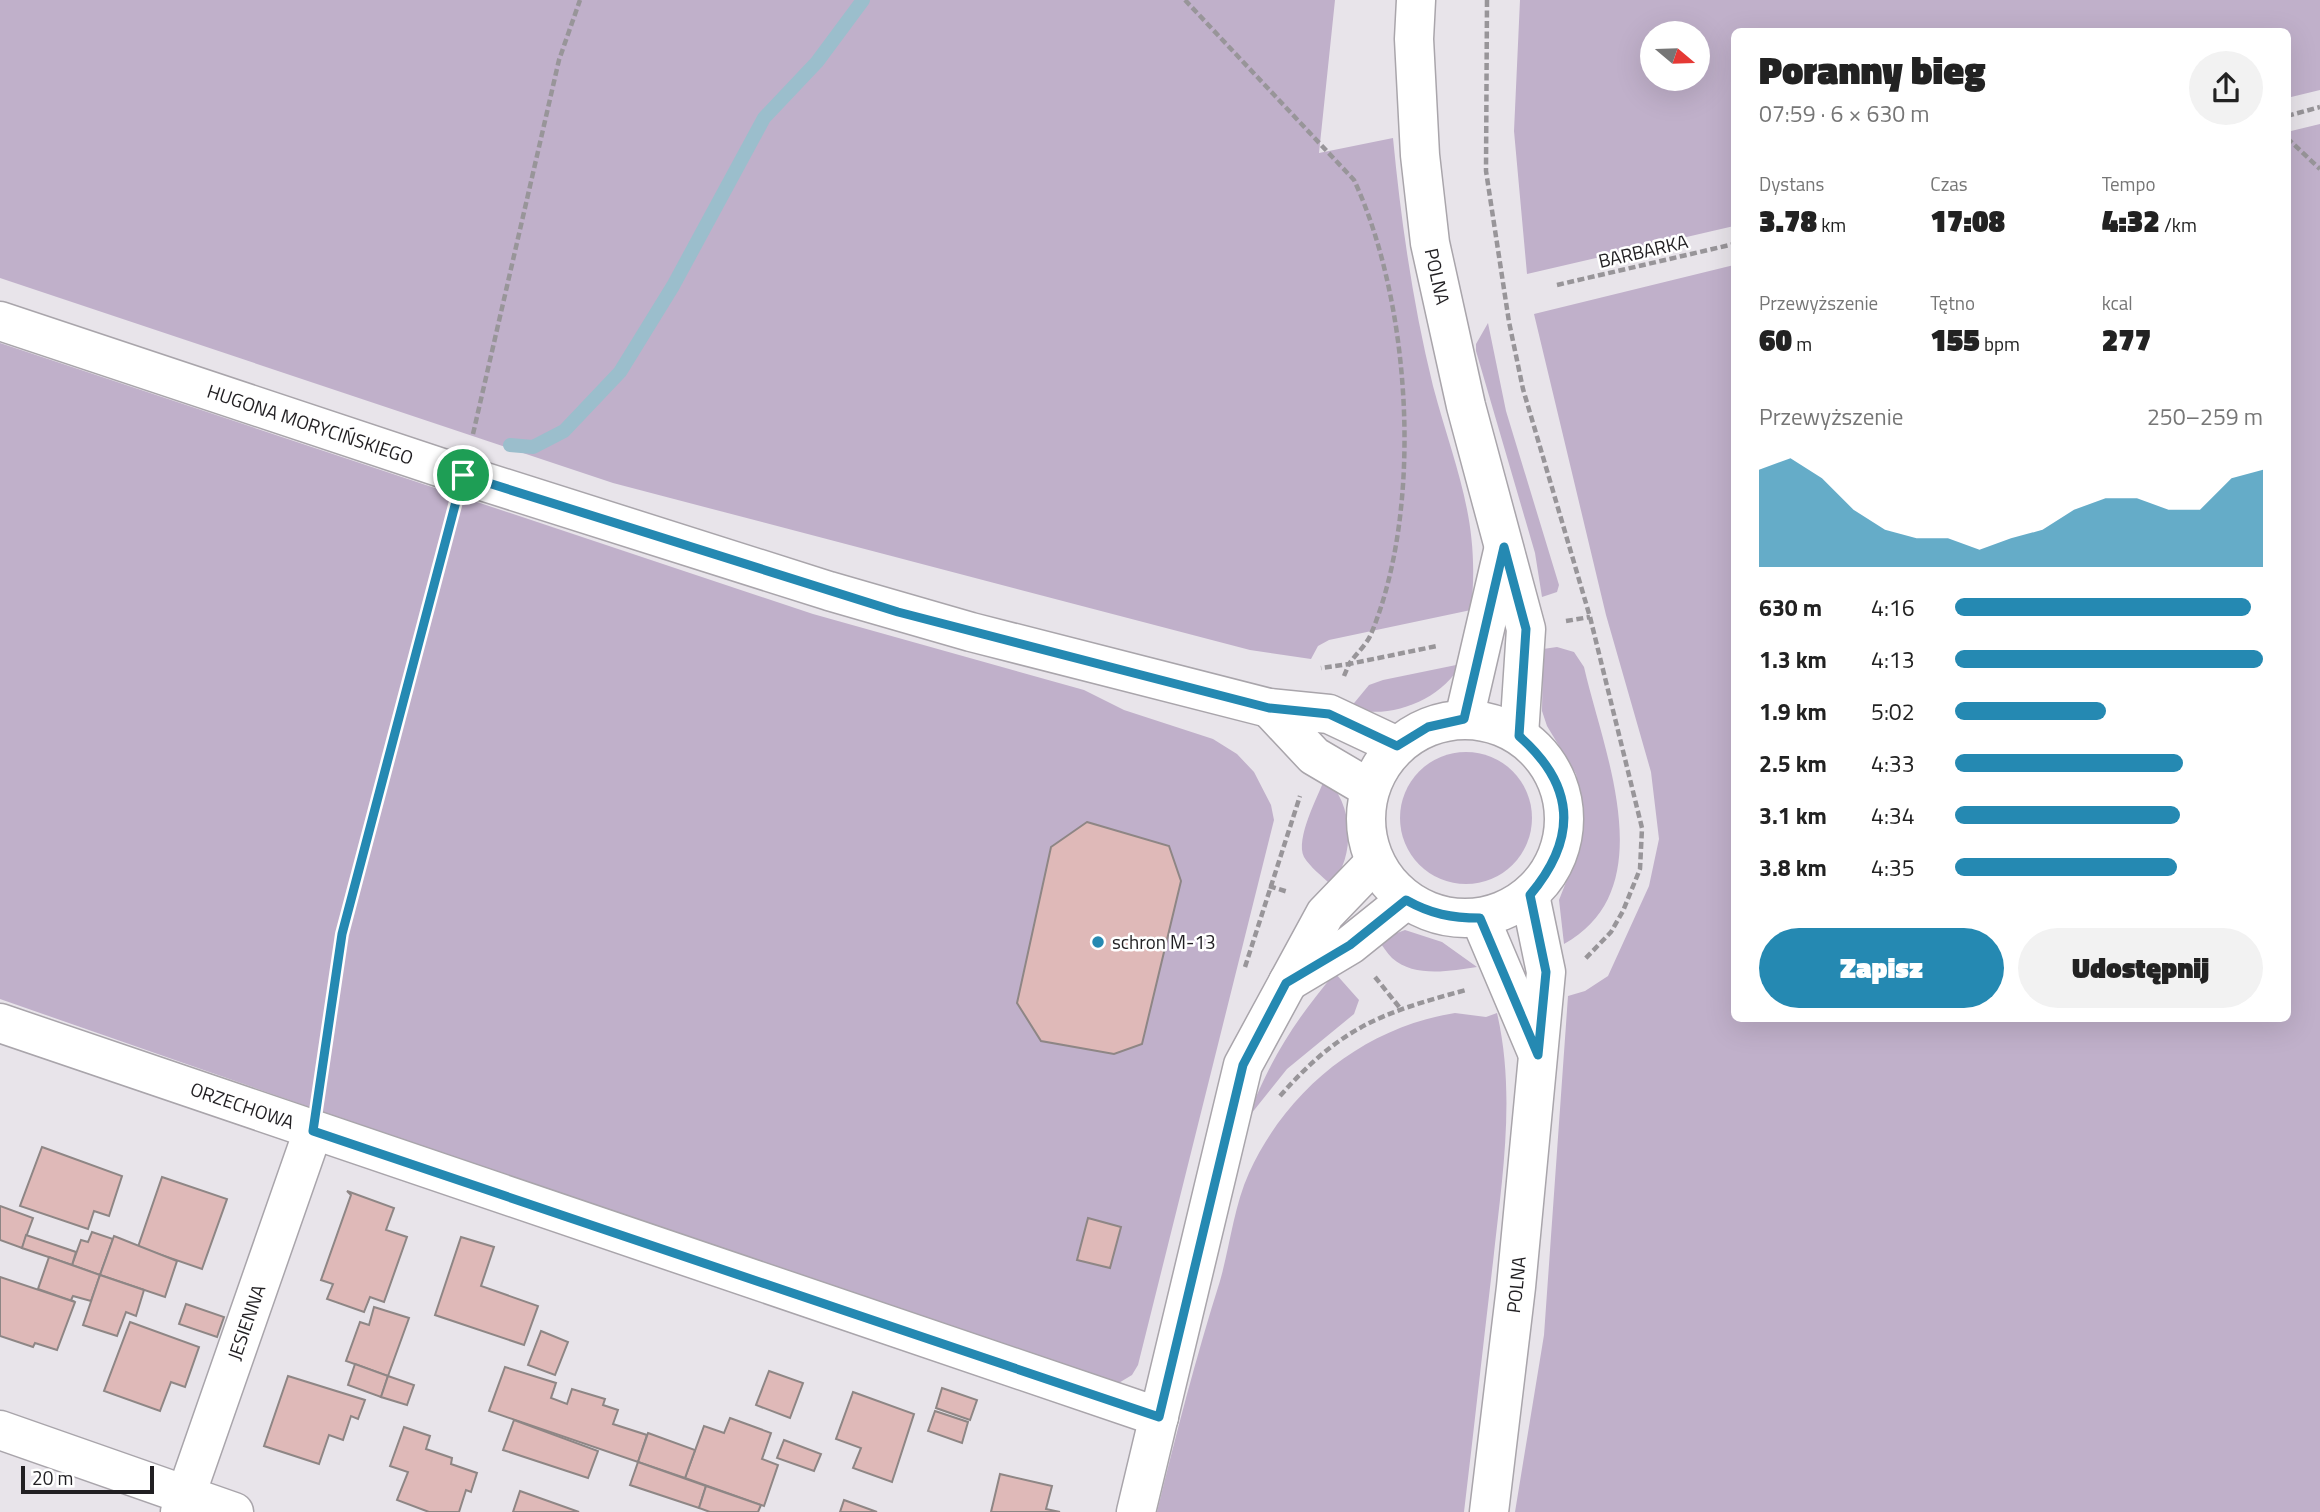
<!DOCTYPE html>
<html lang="pl">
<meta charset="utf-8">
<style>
:root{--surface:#fff;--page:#f2f2f2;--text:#222;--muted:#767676;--accent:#2589b2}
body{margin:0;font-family:"Titillium Web",sans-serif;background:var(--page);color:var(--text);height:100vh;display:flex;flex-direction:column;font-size:26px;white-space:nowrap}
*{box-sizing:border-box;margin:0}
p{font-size:23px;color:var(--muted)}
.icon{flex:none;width:38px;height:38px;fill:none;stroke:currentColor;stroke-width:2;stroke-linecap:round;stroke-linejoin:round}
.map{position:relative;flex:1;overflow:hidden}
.drawer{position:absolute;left:1731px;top:28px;width:560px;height:994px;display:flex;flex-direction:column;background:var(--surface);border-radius:10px;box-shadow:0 7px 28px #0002}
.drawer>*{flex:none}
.needle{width:46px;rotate:109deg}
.tools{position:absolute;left:1640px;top:21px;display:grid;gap:14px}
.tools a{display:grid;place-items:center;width:70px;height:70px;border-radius:50%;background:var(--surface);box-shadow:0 7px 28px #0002;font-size:35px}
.scale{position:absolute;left:21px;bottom:18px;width:133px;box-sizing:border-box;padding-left:7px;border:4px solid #211f22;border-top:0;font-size:19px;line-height:24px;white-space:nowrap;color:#211f22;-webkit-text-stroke:5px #fff;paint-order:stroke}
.pin{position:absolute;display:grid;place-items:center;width:60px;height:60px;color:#fff;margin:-30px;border:4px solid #fff;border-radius:50%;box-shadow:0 2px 7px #0007}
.round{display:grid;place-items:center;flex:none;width:74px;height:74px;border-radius:37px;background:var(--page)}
.overview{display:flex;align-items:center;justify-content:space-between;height:119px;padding:0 28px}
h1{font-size:38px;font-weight:800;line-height:52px}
.metrics{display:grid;grid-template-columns:repeat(3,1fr);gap:10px;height:119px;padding:7px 28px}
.metrics div{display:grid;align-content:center}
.metrics b{font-size:30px;font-weight:800}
.metrics small{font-size:19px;font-weight:400}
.metrics p{font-size:19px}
.chart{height:196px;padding:14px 28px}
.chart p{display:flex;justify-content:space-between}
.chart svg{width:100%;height:126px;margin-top:7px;fill:var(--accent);opacity:.7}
.primary-button{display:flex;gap:14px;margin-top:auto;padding:14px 28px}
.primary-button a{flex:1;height:80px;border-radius:42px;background:var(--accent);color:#fff;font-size:28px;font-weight:800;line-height:80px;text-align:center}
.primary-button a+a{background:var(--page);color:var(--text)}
ul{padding:0 28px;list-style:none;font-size:23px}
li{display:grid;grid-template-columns:112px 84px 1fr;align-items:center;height:52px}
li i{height:18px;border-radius:9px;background:var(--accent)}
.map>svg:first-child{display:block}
</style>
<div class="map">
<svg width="2320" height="1512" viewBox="0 0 2320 1512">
<rect width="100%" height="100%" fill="#e8e4ea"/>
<g fill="#c0b0ca" fill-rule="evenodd">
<path d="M0,0H1335L1319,153L1393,138C1401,221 1413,305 1433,386C1455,469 1481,520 1471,610L1329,640L1318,646L1311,659L1250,650L613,483L0,278Z"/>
<path d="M1520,0H2320V90L2287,98V32H1734V226L1527,274L1514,131ZM1652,33H1698V79H1652Z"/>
<polygon points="2320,124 2320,1512 1515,1512 1544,1335 1568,996 1585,991 1608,976 1649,886 1659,839 1651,772 1606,615 1534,314 1734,265 1734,1018 2287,1018 2287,132"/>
<polygon points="1488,323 1506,411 1559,585 1557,592 1542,597 1535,553 1476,351 1476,344"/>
<polygon points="0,343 813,614 1084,690 1124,710 1213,739 1237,754 1254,772 1271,805 1274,820 1138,1365 1132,1375 1112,1387 0,999"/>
<path d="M1557,647L1574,652L1584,667C1603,751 1664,889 1564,944L1559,900L1579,849L1583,812L1576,774L1547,726L1542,711L1543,649Z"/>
<path d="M1461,664C1442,700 1388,721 1350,708L1369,685L1383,680Z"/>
<circle cx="1466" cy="818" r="66"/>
<path d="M1325,778C1354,803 1356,857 1331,885C1322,876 1310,867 1304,857C1295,839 1318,796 1325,778Z"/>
<path d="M1405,930L1442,942L1477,967C1450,971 1414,978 1392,958C1387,953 1383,946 1378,940Z"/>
<path d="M1335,973L1359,1000L1354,1014L1287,1069L1247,1119C1271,1058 1293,1023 1335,973Z"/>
<path d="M1455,1013L1486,1017L1497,1013C1516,1095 1502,1179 1493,1262C1483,1346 1474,1429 1464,1512H1157C1176,1434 1196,1357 1220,1281C1230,1246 1234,1206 1249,1173C1287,1089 1365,1027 1455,1013Z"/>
</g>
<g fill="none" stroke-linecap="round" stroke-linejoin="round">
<polyline stroke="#9bbecc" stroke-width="14" points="510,445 533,447 564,431 620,372 673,286 764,118 817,62 863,0"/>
</g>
<g fill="#dfb9b8" stroke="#8e8685" stroke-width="2">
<polygon points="1087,822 1169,846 1181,881 1142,1044 1114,1054 1041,1041 1017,1003 1051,847"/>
<polygon points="42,1147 122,1176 109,1216 94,1211 88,1229 20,1206"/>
<polygon points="162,1177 227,1199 202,1269 138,1247"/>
<polygon points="347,1191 394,1208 386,1230 407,1237 384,1302 370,1297 364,1312 327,1299 333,1284 321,1280 351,1195"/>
<polygon points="0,1206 33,1218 22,1248 0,1240"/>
<polygon points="1088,1218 1121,1227 1110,1268 1077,1260"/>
<polygon points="92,1232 113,1239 100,1275 72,1265 81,1240 88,1242"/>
<polygon points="26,1235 76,1252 72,1265 22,1248"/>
<polygon points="114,1236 177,1261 165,1297 100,1275"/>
<polygon points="461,1237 494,1247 481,1286 538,1306 524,1345 435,1315"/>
<polygon points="49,1257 100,1275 91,1301 73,1296 71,1300 75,1302 38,1289"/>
<polygon points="100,1275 144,1290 136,1316 126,1312 117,1336 83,1325"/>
<polygon points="0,1277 75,1302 57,1350 35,1343 33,1347 0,1336"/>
<polygon points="186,1304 224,1317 217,1337 179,1324"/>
<polygon points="374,1307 409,1318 388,1376 346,1361 360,1322 369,1325"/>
<polygon points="130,1322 199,1347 185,1387 171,1382 160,1411 104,1391"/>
<polygon points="541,1331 568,1342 555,1375 528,1365"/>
<polygon points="355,1364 388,1376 381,1397 348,1385"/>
<polygon points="505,1367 556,1383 551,1398 567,1404 572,1389 605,1399 603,1405 618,1410 613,1424 647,1435 638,1462 489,1411"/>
<polygon points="769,1371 803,1383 790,1418 756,1405"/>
<polygon points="288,1376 365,1400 358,1419 351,1416 343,1440 329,1435 319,1464 264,1446"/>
<polygon points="388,1376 414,1385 407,1405 381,1397"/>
<polygon points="942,1388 977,1400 970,1420 936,1408"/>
<polygon points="853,1392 914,1414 892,1482 853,1468 861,1448 836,1439"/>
<polygon points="935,1411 968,1422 962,1443 928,1431"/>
<polygon points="730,1418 771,1433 762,1459 778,1465 764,1506 685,1478 704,1426 724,1433"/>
<polygon points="514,1420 598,1451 588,1478 503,1450"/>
<polygon points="404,1427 430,1436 426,1449 452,1458 451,1464 477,1473 471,1492 466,1490 459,1512 429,1512 397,1500 408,1472 390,1466"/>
<polygon points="648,1433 695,1450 685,1478 638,1462"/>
<polygon points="784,1440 821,1454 814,1471 777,1458"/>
<polygon points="638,1462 706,1486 699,1508 630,1485"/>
<polygon points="1000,1474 1052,1486 1046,1509 1060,1512 991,1512"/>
<polygon points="706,1486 761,1505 758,1512 710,1512 699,1508"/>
<polygon points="520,1491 579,1512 513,1512"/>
<polygon points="844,1500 877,1512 840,1512"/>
</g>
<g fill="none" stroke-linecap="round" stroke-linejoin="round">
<g stroke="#a9a5ab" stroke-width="41">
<g id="minor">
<path id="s1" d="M0,321L463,475L829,591L971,632L1269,708L1329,714L1397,746"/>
<polyline points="1269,708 1314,756 1370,789"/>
<polyline points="1288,982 1350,945 1406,900"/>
<path id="s2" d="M0,1023L1159,1417"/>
<polyline points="0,1430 234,1512"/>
<path id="s3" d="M180,1512L313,1131"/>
<polyline points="1136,1512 1243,1065 1325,914 1375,862"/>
</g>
</g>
<g stroke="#a9a5ab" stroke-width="41">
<g id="tertiary">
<path id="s4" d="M1416,0L1414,39L1420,155L1430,243L1466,406L1526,629L1519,735"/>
<polyline points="1464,719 1503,551"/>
<circle cx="1465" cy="819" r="99"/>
<polyline points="1480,918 1536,1050"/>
<path id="s5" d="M1489,1512L1516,1287L1546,972L1530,895"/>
</g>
</g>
<g stroke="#989599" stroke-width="4.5" stroke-dasharray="7 3.5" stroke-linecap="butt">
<path d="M1185,0L1354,180C1411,302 1424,508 1371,634C1367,644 1356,654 1349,664L1321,668"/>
<polyline points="1487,0 1486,171 1509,322 1523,389 1590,617 1642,828 1640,869 1623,911 1611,932 1585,959"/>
<polyline points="2287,116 2320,107"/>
<polyline points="2287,138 2320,169"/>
<polyline points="1557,285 1734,244"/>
<polyline points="473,434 559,60 580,0"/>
<polyline points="1566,621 1590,617"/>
<polyline points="1344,676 1349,664 1437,646"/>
<polyline points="1269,886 1288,892"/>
<polyline points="1245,967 1300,796"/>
<polyline points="1375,977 1400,1008"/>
<polyline points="320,1087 342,934 453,514"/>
<path d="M1280,1096C1340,1028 1380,1013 1466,990"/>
</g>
<use href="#minor" stroke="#fff" stroke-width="38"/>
<use href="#tertiary" stroke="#fff" stroke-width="38"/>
</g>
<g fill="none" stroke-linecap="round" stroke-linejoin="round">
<g stroke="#fff" stroke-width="14">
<path id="route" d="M463,475L898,612L1269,708L1329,714L1397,746L1428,727L1464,719L1504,547L1526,629L1519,736C1575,785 1578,838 1530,895L1546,972L1538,1055L1480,918C1451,918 1431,914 1406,900L1350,945L1286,983L1243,1065L1159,1417L313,1131L342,934Z"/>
</g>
<use href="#route" stroke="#2589b2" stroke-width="9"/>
</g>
<circle fill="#2589b2" stroke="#fff" stroke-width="2.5" cx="1098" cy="942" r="7"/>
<g text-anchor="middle" stroke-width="5" stroke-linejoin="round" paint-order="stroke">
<g font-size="19" fill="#211f22" stroke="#fff">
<text transform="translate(1643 251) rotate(-13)" y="7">BARBARKA</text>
<text dy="7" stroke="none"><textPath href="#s4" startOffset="278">POLNA</textPath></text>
<text dy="7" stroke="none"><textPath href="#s1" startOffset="327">HUGONA MORYCIŃSKIEGO</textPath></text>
<text dy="7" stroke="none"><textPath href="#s2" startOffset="256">ORZECHOWA</textPath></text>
<text dy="7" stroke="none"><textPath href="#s5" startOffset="229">POLNA</textPath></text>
<text dy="7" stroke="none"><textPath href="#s3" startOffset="201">JESIENNA</textPath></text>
</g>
<g font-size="19" fill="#211f22" stroke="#fff" text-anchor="start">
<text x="1112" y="949">schron M-13</text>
</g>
</g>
</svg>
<div class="tools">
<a><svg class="needle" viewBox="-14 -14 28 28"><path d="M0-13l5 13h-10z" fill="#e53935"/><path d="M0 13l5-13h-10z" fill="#767676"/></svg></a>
</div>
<div class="scale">20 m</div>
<div class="pin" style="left:463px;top:475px;background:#1e9e55"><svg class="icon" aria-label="arrive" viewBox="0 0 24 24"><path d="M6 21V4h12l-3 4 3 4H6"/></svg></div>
<section class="drawer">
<div class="overview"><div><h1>Poranny bieg</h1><p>07:59 · 6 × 630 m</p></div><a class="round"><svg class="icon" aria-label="share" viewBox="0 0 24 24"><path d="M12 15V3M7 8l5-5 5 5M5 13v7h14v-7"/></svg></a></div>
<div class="metrics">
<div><p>Dystans</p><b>3.78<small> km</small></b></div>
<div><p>Czas</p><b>17:08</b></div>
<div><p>Tempo</p><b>4:32<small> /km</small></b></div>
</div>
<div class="metrics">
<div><p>Przewyższenie</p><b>60<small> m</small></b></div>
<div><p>Tętno</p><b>155<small> bpm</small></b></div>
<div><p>kcal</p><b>277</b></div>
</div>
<div class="chart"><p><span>Przewyższenie</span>250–259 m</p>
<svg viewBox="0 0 160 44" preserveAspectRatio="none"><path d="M0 44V10L10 6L20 13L30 24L40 31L50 34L60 34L70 38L80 34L90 31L100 24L110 20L120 20L130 24L140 24L150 13L160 10V44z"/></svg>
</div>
<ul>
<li><b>630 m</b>4:16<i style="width:96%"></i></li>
<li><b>1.3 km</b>4:13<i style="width:100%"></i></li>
<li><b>1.9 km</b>5:02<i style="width:49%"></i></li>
<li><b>2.5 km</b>4:33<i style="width:74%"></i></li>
<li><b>3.1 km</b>4:34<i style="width:73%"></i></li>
<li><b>3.8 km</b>4:35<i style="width:72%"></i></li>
</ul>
<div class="primary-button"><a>Zapisz</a><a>Udostępnij</a></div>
</section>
</div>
